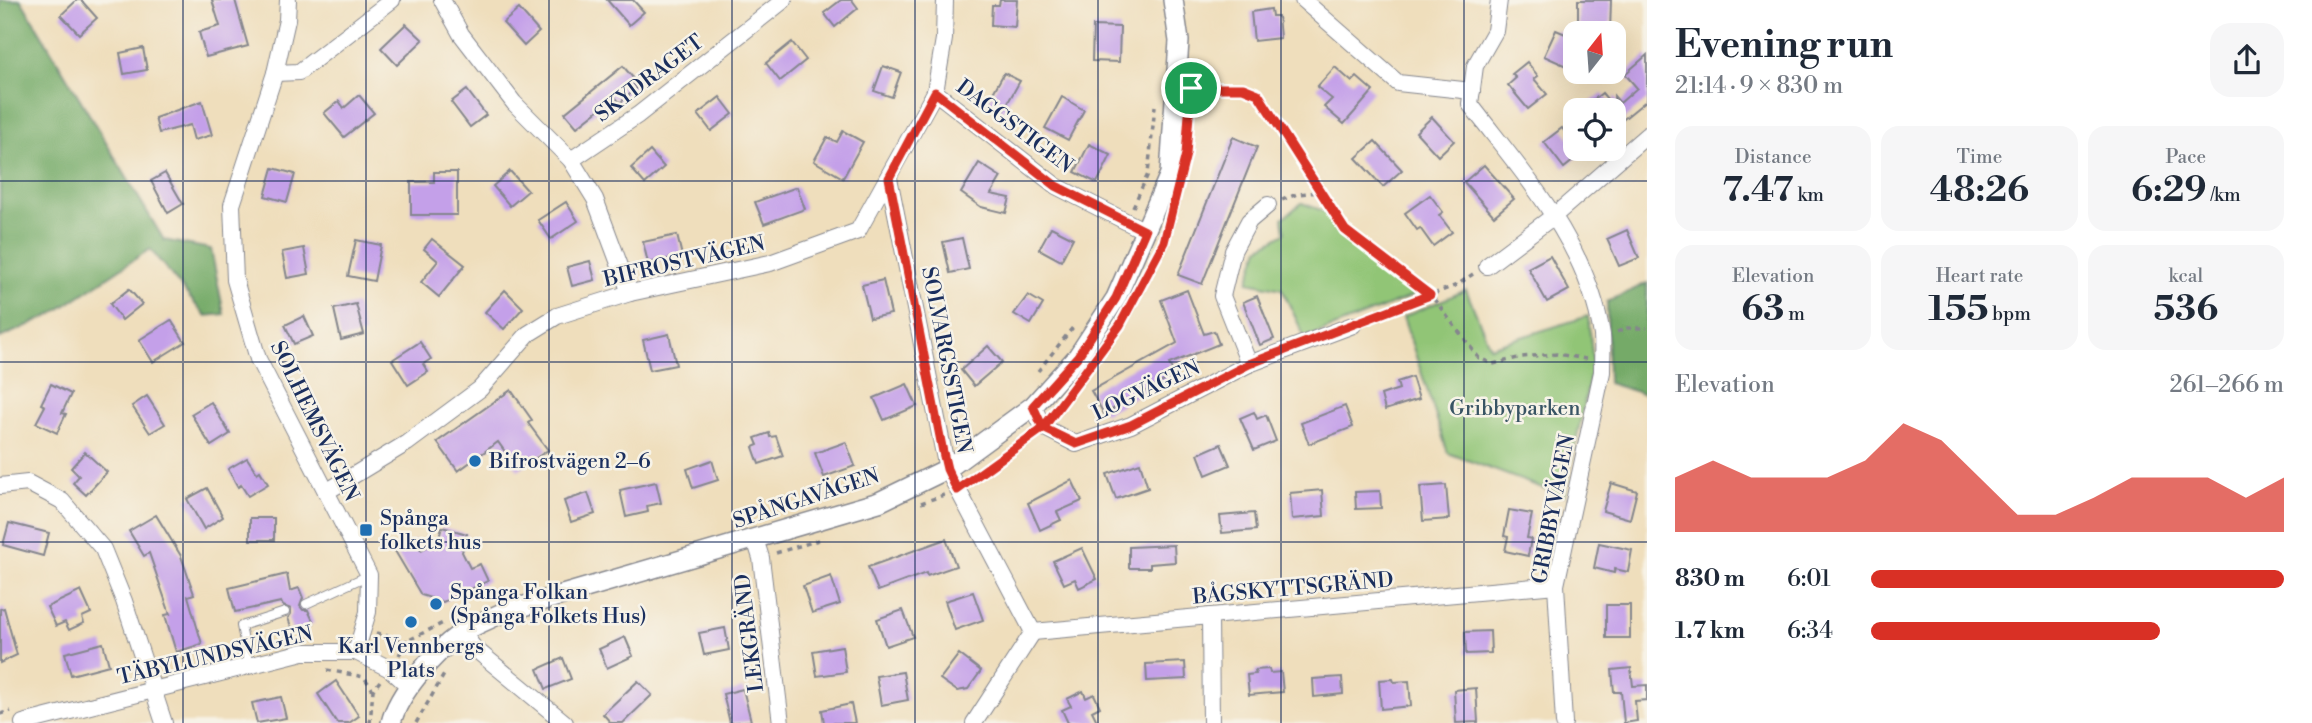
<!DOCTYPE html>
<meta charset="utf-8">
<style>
:root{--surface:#fff;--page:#f6f6f7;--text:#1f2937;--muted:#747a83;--accent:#d93025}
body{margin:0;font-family:"Libre Bodoni",serif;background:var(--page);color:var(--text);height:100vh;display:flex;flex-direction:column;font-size:26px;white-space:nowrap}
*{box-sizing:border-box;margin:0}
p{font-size:23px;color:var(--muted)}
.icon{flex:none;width:38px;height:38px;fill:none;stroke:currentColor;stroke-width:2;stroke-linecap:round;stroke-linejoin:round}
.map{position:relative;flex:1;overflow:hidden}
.sheet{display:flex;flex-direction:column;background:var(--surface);width:665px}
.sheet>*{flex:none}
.needle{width:46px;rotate:17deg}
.tools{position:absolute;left:1563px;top:21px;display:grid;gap:14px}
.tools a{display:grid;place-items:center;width:63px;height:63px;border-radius:14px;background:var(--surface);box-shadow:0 7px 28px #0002;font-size:35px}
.pin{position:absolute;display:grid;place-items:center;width:60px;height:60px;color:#fff;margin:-30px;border:4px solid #fff;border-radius:50%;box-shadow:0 2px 7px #0007}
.round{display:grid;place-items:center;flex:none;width:74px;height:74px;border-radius:21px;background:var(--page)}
.overview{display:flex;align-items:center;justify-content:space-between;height:119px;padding:0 28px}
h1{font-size:38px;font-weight:700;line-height:52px}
.figures{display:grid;grid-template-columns:repeat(3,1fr);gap:10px;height:119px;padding:7px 28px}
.figures div{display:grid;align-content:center;border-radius:18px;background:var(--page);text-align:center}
.figures b{font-size:35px;font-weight:700}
.figures small{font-size:19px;font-weight:400}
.figures p{font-size:19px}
.chart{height:196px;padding:14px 28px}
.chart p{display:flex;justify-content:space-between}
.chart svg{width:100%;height:126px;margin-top:7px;fill:var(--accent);opacity:.7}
ul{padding:0 28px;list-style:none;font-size:23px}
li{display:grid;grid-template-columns:112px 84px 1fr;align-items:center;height:52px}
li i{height:18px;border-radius:9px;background:var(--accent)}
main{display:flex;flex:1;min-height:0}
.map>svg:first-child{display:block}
</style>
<main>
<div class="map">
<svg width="1647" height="723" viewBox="0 0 1647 723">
<rect width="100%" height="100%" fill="#f7f3e8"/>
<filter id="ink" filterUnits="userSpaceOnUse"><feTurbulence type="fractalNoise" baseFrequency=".0143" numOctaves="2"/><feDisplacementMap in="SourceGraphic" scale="14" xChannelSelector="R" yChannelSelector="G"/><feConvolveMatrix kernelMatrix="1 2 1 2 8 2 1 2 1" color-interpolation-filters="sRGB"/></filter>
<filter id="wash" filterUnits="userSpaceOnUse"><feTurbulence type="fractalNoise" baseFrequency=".00686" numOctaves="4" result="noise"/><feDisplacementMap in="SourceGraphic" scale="28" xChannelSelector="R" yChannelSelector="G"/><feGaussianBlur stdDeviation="1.57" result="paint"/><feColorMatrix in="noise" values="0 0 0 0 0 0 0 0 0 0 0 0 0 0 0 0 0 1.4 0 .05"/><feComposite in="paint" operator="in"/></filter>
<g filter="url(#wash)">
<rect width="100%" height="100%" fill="#efdebc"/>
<g fill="#91c576" stroke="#567a6a" stroke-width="2">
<polygon points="1302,203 1329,213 1341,235 1414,287 1413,296 1305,338 1282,289 1248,282 1259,248 1285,233 1283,218"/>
<polygon points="1466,290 1490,347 1588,316 1593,363 1564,496 1448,453 1403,317"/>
</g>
<g fill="#74aa67" stroke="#486c62" stroke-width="2">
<polygon points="0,0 21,0 164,240 211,249 224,314 205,316 150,249 51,315 0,338"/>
<polygon points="1647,283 1647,395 1608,383 1607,302"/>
</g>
<g id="blocks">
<g fill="#c4a0e9">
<polygon points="77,0 81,0 97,18 79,34 61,15"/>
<polygon points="212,0 235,0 248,46 206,57 199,32 220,26"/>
<polygon points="607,0 633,0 644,12 629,25"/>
<polygon points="841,0 852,0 858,8 835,27 824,13"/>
<polygon points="1000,0 1017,0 1015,27 991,25 992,5 999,5"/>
<polygon points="1578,0 1611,0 1610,32 1578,32"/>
<polygon points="519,9 539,32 524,46 503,23"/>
<polygon points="1271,9 1272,16 1278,16 1280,38 1254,41 1251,12"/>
<polygon points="406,24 423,40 397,65 381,48"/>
<polygon points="1093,26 1120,27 1119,62 1092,61"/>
<polygon points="1556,30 1575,38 1575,70 1544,56"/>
<polygon points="792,42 806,60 780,81 766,63"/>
<polygon points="143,48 147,70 124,74 120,53"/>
<polygon points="1647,55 1647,100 1614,127 1614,110 1581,110 1602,93 1614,107 1614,96 1620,103 1637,88 1625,74"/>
<polygon points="1527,62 1538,76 1534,79 1547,94 1528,109 1508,85 1516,78 1512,74"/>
<polygon points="623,66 634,79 631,81 637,88 620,103 615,97 577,127 565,113"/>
<polygon points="883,66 901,72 892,97 874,91"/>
<polygon points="1335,67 1352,82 1357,77 1373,91 1344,124 1324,107 1332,99 1317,87"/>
<polygon points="1004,73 1020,81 1003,111 988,102"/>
<polygon points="467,90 486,115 470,127 451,102"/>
<polygon points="359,95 374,113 344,137 324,113 339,101 344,108"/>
<polygon points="720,97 733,114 711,131 698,114"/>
<polygon points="1062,97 1084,110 1068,140 1045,128"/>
<polygon points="202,101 212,135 194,140 190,125 159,133 155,118"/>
<polygon points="1432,117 1454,141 1438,156 1416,132"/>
<polygon points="1562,128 1575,144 1575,149 1588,149 1564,168 1544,142"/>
<polygon points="843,131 863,142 843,178 814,161 827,137 837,142"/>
<polygon points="1233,137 1257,147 1202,284 1178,275"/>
<polygon points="1375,141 1402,170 1383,187 1356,158"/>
<polygon points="1089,144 1111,155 1097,183 1075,172"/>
<polygon points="650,151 664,167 645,184 631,168"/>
<polygon points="979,163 1001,177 991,194 1010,198 1006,213 981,207 961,193"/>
<polygon points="1484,165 1514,199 1494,216 1464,182"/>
<polygon points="273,168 295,174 287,202 265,196"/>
<polygon points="510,171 528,191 510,206 493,186"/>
<polygon points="434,172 457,172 457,215 411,215 411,182 434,182"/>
<polygon points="165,173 183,204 168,213 151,181"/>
<polygon points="797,187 805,209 764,224 755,202"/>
<polygon points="1430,195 1443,212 1439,215 1452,232 1433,246 1420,228 1417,230 1405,213"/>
<polygon points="566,202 578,221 551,239 538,220"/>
<polygon points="1051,227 1073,238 1061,261 1039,249"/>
<polygon points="1627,230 1639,258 1619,266 1607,239"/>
<polygon points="677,235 682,256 648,263 643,242"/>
<polygon points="962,238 969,269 950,273 943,242"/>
<polygon points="432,239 465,265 439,297 421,282 438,261 424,249"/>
<polygon points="356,240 381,245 374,281 348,276"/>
<polygon points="304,248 309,274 287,278 282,252"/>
<polygon points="1550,256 1569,290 1547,302 1528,268"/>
<polygon points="590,261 595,280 572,286 567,267"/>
<polygon points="883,280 891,314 870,318 862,285"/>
<polygon points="129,289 142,304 122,320 110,304"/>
<polygon points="505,290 523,308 504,329 485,312"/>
<polygon points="1187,290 1204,334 1214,331 1219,344 1169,364 1175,375 1104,414 1091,391 1177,343 1161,300"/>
<polygon points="1028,295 1043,304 1031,324 1014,314"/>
<polygon points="1257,296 1274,339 1260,345 1243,302"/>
<polygon points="356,304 364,334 341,340 334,309"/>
<polygon points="304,316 313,336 294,344 285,325"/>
<polygon points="171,320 185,342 153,362 139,340"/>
<polygon points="669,334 676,365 650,370 643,340"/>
<polygon points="420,342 431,359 423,364 428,372 408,385 392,360"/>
<polygon points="988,346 1002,362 974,386 961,370"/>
<polygon points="1412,377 1419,399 1385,410 1381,395 1399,389 1397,382"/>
<polygon points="51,384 71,394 62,413 66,414 57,433 36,423 45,406 41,404"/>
<polygon points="907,384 917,406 884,420 874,398"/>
<polygon points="511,390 532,420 528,423 548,450 518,470 498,442 458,471 437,442"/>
<polygon points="147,396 165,424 150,433 132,406"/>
<polygon points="211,402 230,434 211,446 191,414"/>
<polygon points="1345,406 1353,427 1309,444 1301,423"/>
<polygon points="1254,412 1257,419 1266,415 1276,441 1254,450 1240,418"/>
<polygon points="769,433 770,437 776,436 783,456 759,464 753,447 758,445 755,438"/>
<polygon points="846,442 855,466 824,477 815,453"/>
<polygon points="1221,444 1230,465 1206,475 1198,454"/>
<polygon points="85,452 107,472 86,495 73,483 79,476 71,468"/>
<polygon points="247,458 257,473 260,471 268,484 248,496 241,485 238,487 228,469"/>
<polygon points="712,460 718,480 693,488 687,469"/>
<polygon points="1140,463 1148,488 1116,499 1107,474"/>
<polygon points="1072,480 1082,501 1057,512 1061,520 1040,530 1028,503"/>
<polygon points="656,482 661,503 647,506 648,512 626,517 620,490"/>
<polygon points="1611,483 1637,491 1630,519 1603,511"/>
<polygon points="1446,485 1449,519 1423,521 1420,487"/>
<polygon points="207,488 223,517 204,529 187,499"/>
<polygon points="1322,490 1324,516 1292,519 1290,493"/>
<polygon points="1380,491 1381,508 1356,509 1355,492"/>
<polygon points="588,493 595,514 571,522 564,501"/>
<polygon points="1509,510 1532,514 1527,538 1531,539 1528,556 1505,551 1508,537 1504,536"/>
<polygon points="1254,513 1256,530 1222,533 1220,516"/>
<polygon points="156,515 181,556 194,594 188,596 202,644 176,652 165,615 170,614 149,553 144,556 129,531"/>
<rect x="250" y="518" width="24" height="22"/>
<polygon points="9,523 49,533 43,556 3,545"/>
<polygon points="442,527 467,534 462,552 470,568 480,564 488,581 443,602 421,595 395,551 415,540 421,550 438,541"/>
<polygon points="946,539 956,566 927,576 926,573 878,591 868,567"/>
<polygon points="1599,543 1632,550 1628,572 1615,569 1614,573 1594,568"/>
<polygon points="1174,545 1175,562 1150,564 1150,568 1129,568 1129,547"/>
<polygon points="1082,548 1097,579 1079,588 1075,579 1064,584 1053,561"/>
<polygon points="287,574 290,591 299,588 303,598 300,606 303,610 308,610 314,623 293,632 288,618 291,614 291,609 283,606 281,602 235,612 229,588"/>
<polygon points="831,576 840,604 812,613 803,586"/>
<polygon points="81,591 91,613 82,617 84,623 69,630 65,622 56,626 47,607"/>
<polygon points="973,592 983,620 955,630 945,601"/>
<rect x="1606" y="605" width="24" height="33"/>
<polygon points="4,608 17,655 0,663 0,609"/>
<polygon points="903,610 913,637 886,646 877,619"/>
<polygon points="725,628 729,650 704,655 699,633"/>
<polygon points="1490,631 1491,653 1466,654 1465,632"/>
<polygon points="625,637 633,656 607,668 599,649"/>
<polygon points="103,643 109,665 71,675 65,653"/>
<polygon points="842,646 846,672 817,676 813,651"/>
<polygon points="959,654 981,671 968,689 957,691 940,679"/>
<polygon points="563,658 571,679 546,689 538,669"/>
<polygon points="1185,662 1186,679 1147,681 1146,664"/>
<polygon points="1631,668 1633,686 1647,685 1647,700 1635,701 1637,721 1624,723 1621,692 1614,692 1612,670"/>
<polygon points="1269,669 1270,673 1281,672 1283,692 1249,695 1247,675 1256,674 1255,670"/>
<polygon points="903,672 908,700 881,705 876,676"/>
<polygon points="1342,677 1343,694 1314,697 1313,679"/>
<polygon points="1393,679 1394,682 1409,681 1411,706 1381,709 1379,680"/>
<polygon points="336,681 359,716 349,723 337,723 318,694"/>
<polygon points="638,681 652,695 623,723 611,723 603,714"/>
<polygon points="1476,688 1478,722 1456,723 1454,690"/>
<polygon points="743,689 751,721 730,723 723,694"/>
<polygon points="1083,691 1086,698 1094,694 1100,707 1092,711 1098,723 1068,723 1062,710 1071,706 1067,699"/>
<polygon points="281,697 286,718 257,723 252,703"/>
<polygon points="851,704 855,723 824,723 822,710"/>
</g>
</g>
</g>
<g filter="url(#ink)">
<use href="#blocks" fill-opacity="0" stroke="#85868d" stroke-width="2"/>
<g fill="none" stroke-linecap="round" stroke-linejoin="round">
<g stroke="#85868d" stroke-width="10">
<g id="service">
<polyline points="306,604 369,575"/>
<polyline points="249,666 241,626 285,612"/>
</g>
</g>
<g stroke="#85868d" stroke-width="18">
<g id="minor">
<polyline points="288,0 287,20 275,73 232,205 235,280 258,359 369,575 368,612 356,652"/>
<polyline points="442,0 461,34 514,103 571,160 595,199 630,293"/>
<polyline points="1303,0 1398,83 1472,91"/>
<path d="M1499,0L1495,31L1475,66L1470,104C1524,175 1588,244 1602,335C1603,347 1602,360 1602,372L1556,585L1564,723"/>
<polyline points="275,73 299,72 392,0"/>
<polyline points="935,92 1056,186 1145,231"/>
<polyline points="571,160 638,115 784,0"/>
<polyline points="889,178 947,469 1033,632"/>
<polyline points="1487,266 1555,215 1647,135"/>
<polyline points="1249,364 1353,325"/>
<polyline points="1033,406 1043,427 1076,444 1131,425 1249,364 1222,296 1233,251 1249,221 1268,205"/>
<polyline points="0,486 28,483 62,501 103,549 124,601 164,723"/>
<polyline points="326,492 407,443 480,389 528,334 557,316 630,293 770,263 858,231 935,92 944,39 945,0"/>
<polyline points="755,539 761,558 781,723"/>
<polyline points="1210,616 1211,723"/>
<polyline points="462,632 474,648 565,723"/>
<polyline points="1033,632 1556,585"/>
<polyline points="23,723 303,652 356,652 390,669 409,686"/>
<polyline points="974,723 1033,632"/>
</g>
</g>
<g stroke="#85868d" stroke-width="22">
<path id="tertiary" d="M391,723C398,693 435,652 460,634C473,625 490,619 504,612L879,502L947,469L1033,406L1078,356L1116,298L1170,174L1179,41L1173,0"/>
</g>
<g stroke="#85868d" stroke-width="3.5" stroke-dasharray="5 5" stroke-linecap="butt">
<polyline points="1193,88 1243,88 1258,94 1345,230 1430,294 1479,358 1493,364 1522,357 1557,354 1586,359"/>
<polyline points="1282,200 1297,194 1321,192"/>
<polyline points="1133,207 1148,174 1155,106"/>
<polyline points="1153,263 1164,242 1168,228"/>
<polyline points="1368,319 1457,285 1473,274"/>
<polyline points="1617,332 1627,328 1647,328"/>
<polyline points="1038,371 1074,326"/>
<polyline points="969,482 1031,437"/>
<polyline points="921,503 944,495"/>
<polyline points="776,553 822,539"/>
<polyline points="376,633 407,641"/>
<polyline points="399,655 407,641 445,622"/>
<polyline points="327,670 364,677 373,690"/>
<polyline points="0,714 11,711"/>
<polyline points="370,723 373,690 380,681"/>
<polyline points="416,723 445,673"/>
</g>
<use href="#service" stroke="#fff" stroke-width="8"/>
<use href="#minor" stroke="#fff" stroke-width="16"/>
<use href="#tertiary" stroke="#fff" stroke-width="19"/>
</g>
</g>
<g fill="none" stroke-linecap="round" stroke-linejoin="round" filter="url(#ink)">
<g stroke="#fff" stroke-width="14">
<polyline id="route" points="1191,88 1186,154 1164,242 1120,325 1043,428 957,490 947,469 943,452 889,178 935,92 1056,186 1145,231 1116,298 1078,356 1033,406 1043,428 1076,444 1131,425 1249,364 1430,295 1345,230 1258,94 1243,88 1191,88"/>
</g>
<use href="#route" stroke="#d93025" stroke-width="9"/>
</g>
<path fill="none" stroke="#1b2f5e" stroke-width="2" stroke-opacity="0.55" d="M183,0V723M366,0V723M549,0V723M732,0V723M915,0V723M1098,0V723M1281,0V723M1464,0V723M0,181H1647M0,362H1647M0,542H1647"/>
<g fill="#1f6fb2" stroke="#f7f3e8" stroke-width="2.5">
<circle cx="475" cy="461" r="7"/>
<rect x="359" y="523" width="14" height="14" rx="3.5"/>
<circle cx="436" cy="604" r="7"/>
<circle cx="411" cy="622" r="7"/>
</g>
<g text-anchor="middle" stroke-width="5" stroke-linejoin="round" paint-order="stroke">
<g font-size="21" fill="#1b2f5e" stroke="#f7f3e8">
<text transform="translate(649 78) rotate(-37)" y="7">SKYDRAGET</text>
<text transform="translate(1015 126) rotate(37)" y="7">DAGGSTIGEN</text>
<text transform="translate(684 261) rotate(-13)" y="7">BIFROSTVÄGEN</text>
<text transform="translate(947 360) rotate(79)" y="7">SOLVARGSSTIGEN</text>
<text transform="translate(1146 390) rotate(-25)" y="7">LOGVÄGEN</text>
<text transform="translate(315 421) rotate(64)" y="7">SOLHEMSVÄGEN</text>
<text transform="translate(806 498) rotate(-18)" y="7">SPÅNGAVÄGEN</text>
<text transform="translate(1553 509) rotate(-79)" y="7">GRIBBYVÄGEN</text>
<text transform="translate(1293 588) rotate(-5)" y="7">BÅGSKYTTSGRÄND</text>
<text transform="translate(749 633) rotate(-97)" y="7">LEKGRÄND</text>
<text transform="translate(215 655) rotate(-13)" y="7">TÄBYLUNDSVÄGEN</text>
</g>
<g font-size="21" fill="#385464" stroke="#f7f3e8">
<text x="1515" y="415">Gribbyparken</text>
</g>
<g font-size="21" fill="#1b2f5e" stroke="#f7f3e8" text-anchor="start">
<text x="489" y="468">Bifrostvägen 2–6</text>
<text x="380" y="525">Spånga<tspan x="380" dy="24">folkets hus</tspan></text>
<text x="450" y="599">Spånga Folkan<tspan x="450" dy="24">(Spånga Folkets Hus)</tspan></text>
<text x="411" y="653" text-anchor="middle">Karl Vennbergs<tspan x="411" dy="24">Plats</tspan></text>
</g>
</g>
</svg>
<div class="tools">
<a><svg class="needle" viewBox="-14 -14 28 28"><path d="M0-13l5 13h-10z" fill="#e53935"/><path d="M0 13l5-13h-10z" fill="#747a83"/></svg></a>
<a><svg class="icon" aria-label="locate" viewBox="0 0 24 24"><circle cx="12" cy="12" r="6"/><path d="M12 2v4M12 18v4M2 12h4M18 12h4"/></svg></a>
</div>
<div class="pin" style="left:1191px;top:88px;background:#1e9e55"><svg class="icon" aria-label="arrive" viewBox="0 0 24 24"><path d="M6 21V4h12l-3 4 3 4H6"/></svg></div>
</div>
<section class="sheet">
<div class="overview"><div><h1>Evening run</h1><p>21:14 · 9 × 830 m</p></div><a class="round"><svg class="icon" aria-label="share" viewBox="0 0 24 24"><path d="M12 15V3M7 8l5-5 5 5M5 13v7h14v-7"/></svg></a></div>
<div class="figures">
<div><p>Distance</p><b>7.47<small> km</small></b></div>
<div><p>Time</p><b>48:26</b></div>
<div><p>Pace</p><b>6:29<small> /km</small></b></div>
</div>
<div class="figures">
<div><p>Elevation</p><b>63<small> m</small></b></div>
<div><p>Heart rate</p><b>155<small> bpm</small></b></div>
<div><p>kcal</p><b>536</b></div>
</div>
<div class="chart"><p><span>Elevation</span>261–266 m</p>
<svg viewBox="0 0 160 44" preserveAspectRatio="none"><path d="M0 44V25L10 19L20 25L30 25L40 25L50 19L60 6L70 12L80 25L90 38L100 38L110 32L120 25L130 25L140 25L150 32L160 25V44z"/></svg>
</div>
<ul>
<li><b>830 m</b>6:01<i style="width:100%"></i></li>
<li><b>1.7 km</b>6:34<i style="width:70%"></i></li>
</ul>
</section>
</main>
